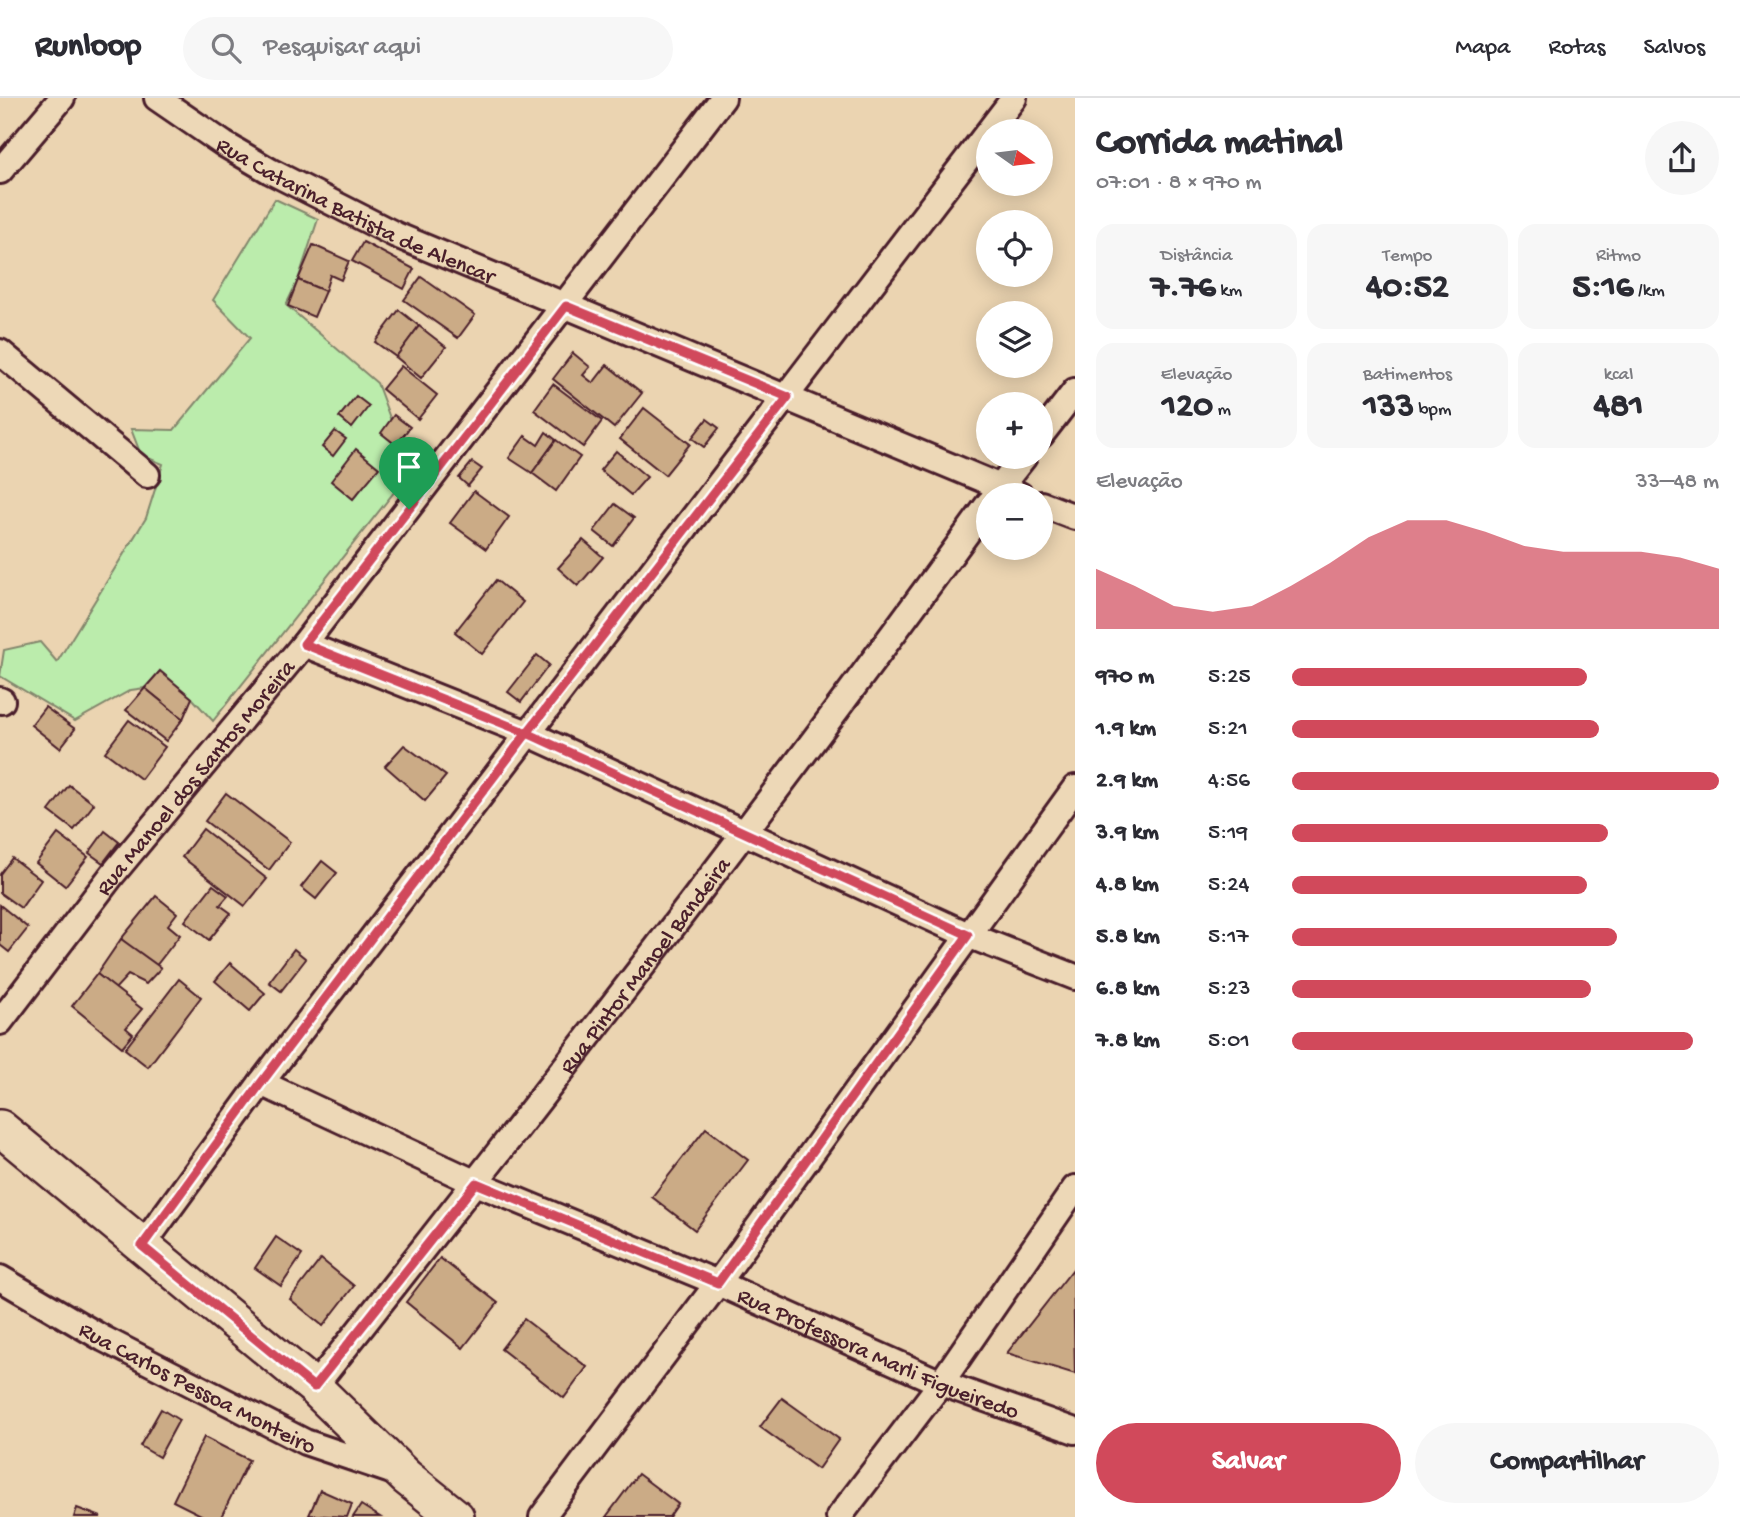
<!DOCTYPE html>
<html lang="pt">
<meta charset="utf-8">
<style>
:root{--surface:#fff;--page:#f7f7f7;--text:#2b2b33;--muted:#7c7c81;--line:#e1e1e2;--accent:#d1495b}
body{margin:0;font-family:"Gochi Hand",sans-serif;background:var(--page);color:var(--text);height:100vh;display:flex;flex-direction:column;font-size:26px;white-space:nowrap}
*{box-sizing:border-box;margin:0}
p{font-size:23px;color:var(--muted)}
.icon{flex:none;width:38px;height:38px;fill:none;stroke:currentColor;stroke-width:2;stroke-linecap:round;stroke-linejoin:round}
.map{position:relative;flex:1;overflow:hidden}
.details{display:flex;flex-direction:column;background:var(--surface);width:665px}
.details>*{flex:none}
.needle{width:46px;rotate:104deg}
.tools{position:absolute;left:976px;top:21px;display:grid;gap:14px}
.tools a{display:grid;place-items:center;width:77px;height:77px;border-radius:50%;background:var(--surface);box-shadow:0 4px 18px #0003;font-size:35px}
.pin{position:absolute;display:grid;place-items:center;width:60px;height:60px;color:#fff;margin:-72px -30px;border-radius:50% 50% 50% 0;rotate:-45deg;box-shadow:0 0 7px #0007}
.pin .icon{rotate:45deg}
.round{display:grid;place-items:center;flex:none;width:74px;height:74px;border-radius:37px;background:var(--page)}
.headline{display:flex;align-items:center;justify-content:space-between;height:119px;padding:0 21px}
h1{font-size:38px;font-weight:700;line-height:52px}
.figures{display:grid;grid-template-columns:repeat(3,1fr);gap:10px;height:119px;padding:7px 21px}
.figures div{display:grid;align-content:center;border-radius:18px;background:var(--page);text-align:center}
.figures b{font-size:35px;font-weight:700}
.figures small{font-size:19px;font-weight:400}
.figures p{font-size:19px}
.chart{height:196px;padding:14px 21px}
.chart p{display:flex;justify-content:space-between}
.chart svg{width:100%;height:126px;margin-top:7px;fill:var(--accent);opacity:.7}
.primary-button{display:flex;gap:14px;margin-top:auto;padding:14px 21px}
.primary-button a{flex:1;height:80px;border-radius:42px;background:var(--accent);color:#fff;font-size:28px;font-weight:700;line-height:80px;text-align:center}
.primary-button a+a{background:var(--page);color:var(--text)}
ul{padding:0 21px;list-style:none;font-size:23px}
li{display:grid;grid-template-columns:112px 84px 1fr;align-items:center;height:52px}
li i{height:18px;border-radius:9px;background:var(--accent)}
header{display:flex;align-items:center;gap:42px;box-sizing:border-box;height:98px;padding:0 35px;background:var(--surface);border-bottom:2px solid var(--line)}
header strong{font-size:33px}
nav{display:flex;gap:38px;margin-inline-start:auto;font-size:24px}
.search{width:490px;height:63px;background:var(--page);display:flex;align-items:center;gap:18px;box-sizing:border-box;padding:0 24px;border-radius:38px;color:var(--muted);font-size:26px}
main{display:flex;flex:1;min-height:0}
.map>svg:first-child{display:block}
</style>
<header>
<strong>Runloop</strong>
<div class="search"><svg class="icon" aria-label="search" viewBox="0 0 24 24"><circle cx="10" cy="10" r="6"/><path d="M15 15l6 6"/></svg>Pesquisar aqui</div>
<nav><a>Mapa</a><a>Rotas</a><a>Salvos</a></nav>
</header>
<main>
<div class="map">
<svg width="1075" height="1419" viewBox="0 0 1075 1419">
<rect width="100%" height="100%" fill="#ebd4b1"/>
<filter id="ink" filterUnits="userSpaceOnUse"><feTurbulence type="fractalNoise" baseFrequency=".0143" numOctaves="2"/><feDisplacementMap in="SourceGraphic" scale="14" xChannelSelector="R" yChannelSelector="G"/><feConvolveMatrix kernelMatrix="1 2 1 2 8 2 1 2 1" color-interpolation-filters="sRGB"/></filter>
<g filter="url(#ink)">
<polygon fill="#bbecac" stroke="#82866c" stroke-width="2" points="275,101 318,121 298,182 286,207 377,285 410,374 213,623 192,600 160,573 145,590 131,592 75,623 0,578 4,552 40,544 57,564 146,420 163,366 141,357 131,331 174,332 250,240 213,202"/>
<g fill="#cbab86" stroke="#4a1f2b" stroke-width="2">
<polygon points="363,144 414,171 404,191 352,163"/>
<polygon points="313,147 349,163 341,182 330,177 325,193 298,182"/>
<polygon points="421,179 475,217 458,240 404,202"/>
<polygon points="298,182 325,193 314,219 288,208"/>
<polygon points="399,212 419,228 396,259 375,244"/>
<polygon points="419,228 446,249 421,280 396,259"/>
<polygon points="573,255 590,269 583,277 593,285 607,267 642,295 614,330 553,281"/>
<polygon points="401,268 437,297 418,321 382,291"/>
<polygon points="553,286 602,323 583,349 534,312"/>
<polygon points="356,298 369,308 352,330 339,319"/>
<polygon points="644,310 690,346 665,377 620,341"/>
<polygon points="394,317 410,329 396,347 381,335"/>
<polygon points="707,321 719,330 704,349 692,340"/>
<polygon points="335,333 346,341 333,358 322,349"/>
<polygon points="546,334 556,342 532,375 509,360 525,338 538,347"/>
<polygon points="556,342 580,359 556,393 532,375"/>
<polygon points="356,351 379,370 353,401 331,383"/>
<polygon points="616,353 647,379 631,397 600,372"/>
<polygon points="472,364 482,371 468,388 459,380"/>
<polygon points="474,393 509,419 486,451 450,425"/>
<polygon points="615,406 634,420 613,448 594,433"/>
<polygon points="583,442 603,459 578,488 558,470"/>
<polygon points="496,482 523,504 482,556 455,534"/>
<polygon points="537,557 549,567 521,604 508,594"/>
<polygon points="160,573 192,600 183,621 145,590"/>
<polygon points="145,590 183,621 166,643 126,612"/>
<polygon points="45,609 75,631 60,650 31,627"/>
<polygon points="129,622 165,649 141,681 105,654"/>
<polygon points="404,647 446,678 425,703 385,668"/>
<polygon points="69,687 94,706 74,732 49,713"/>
<polygon points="226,695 290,744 269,772 205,723"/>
<polygon points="203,731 267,781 245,808 182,759"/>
<polygon points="105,733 119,744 103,765 89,755"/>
<polygon points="58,736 88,759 65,788 36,765"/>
<polygon points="12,760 41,782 21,810 0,795 0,776"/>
<polygon points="322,763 337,775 316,801 301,789"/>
<polygon points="213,787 228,798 220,807 231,815 209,842 185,823"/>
<polygon points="156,798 177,815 168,827 180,837 155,869 121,841"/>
<polygon points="0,807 28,830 9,854 0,847"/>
<polygon points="121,841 161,870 146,886 128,877 115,891 97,876"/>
<polygon points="294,851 306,861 281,893 269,884"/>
<polygon points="230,865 265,895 250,913 215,883"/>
<polygon points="97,876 142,911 126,930 133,936 122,949 72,908"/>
<polygon points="179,881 201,899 148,969 125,951"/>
<polygon points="706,1030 748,1062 695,1132 652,1099"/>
<polygon points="276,1139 302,1157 281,1188 255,1170"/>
<polygon points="440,1160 498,1205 463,1250 406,1204"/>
<polygon points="321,1161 354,1188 323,1228 290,1201"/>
<polygon points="1073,1171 1075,1276 1007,1255"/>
<polygon points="524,1221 587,1269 564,1300 501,1251"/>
<polygon points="782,1300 839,1341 818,1371 760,1329"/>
<polygon points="161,1311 179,1322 159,1359 140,1348"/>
<polygon points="204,1339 249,1362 221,1419 205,1419 173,1403"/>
<polygon points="638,1376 678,1406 669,1419 606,1419"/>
<polygon points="320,1392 352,1406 347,1419 309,1417"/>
<polygon points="361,1407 380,1419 353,1419"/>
<polygon points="77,1410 101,1419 74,1419"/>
</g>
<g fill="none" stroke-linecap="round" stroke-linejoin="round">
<g stroke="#4a1f2b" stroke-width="30">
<g id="minor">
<path id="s1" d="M157,0L224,46L270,73L396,137L1020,397"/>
<polyline points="0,73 62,0"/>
<polyline points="0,254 147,377"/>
<polyline points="1041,337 1075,293"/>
<polyline points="994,397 1024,359"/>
<polyline points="1041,406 1075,419"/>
<polyline points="304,546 527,635 968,837 1075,879"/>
<polyline points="0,602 2,603"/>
<path id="s2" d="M0,924L112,777L304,546L723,0"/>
<path id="s3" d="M261,985L476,1085L718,1185L941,1285L1075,1333"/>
<polyline points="142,1148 261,985 1014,0"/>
<path id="s4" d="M0,1180L104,1241L305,1344L394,1374"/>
<path id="s5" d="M314,1289C544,999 771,705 989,405"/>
<polyline points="542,1419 718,1185 1075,690"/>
<polyline points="839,1419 941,1285 1075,1090"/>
</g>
</g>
<g stroke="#4a1f2b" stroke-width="40">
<polyline id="secondary" points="0,1030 314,1289 406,1379 456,1419"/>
</g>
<use href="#minor" stroke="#edd8b7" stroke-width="24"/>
<use href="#secondary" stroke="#edd8b7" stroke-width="35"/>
</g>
</g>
<g fill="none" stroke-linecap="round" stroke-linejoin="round" filter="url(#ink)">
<g stroke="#fff" stroke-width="14">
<polyline id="route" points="409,411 304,546 527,635 261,985 142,1148 314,1289 476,1085 718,1185 968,837 527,635 788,299 566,208 409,411"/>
</g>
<use href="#route" stroke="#d1495b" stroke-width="9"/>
</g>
<g text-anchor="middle" stroke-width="6" stroke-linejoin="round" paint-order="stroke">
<g font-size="23" fill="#4a1f2b" stroke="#edd8b7">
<text dy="8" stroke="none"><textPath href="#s1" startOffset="229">Rua Catarina Batista de Alencar</textPath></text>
<text dy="8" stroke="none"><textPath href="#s2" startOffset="313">Rua Manoel dos Santos Moreira</textPath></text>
<text dy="8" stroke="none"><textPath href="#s5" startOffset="536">Rua Pintor Manoel Bandeira</textPath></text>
<text dy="8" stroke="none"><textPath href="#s3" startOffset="674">Rua Professora Marli Figueiredo</textPath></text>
<text dy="8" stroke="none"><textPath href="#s4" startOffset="226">Rua Carlos Pessoa Monteiro</textPath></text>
</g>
</g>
</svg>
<div class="tools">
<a><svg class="needle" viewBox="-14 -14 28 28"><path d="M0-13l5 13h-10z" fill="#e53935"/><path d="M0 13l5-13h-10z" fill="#7c7c81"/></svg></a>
<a><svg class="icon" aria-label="locate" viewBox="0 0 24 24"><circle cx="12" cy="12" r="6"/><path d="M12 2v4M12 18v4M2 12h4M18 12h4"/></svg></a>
<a><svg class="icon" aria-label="layers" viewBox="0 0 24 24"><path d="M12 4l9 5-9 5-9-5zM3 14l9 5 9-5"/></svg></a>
<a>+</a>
<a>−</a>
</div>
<div class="pin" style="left:409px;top:411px;background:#1e9e55"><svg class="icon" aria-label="arrive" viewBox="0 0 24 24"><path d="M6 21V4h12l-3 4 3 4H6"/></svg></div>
</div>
<section class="details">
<div class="headline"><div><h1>Corrida matinal</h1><p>07:01 · 8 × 970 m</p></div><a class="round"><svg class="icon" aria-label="share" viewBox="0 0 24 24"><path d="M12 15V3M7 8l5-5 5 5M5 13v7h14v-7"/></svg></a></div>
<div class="figures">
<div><p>Distância</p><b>7.76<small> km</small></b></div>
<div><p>Tempo</p><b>40:52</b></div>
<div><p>Ritmo</p><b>5:16<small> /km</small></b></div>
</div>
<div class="figures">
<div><p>Elevação</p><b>120<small> m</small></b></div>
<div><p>Batimentos</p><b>133<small> bpm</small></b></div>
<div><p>kcal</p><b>481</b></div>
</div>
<div class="chart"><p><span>Elevação</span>33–48 m</p>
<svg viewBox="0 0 160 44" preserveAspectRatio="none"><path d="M0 44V23L10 29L20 36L30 38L40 36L50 29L60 21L70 12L80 6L90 6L100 10L110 15L120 17L130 17L140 17L150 19L160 23V44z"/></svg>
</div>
<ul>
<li><b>970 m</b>5:25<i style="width:69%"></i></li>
<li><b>1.9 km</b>5:21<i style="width:72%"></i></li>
<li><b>2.9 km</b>4:56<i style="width:100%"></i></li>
<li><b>3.9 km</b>5:19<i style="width:74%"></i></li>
<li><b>4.8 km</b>5:24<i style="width:69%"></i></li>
<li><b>5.8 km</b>5:17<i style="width:76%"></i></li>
<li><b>6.8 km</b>5:23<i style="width:70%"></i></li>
<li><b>7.8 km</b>5:01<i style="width:94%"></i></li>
</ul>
<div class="primary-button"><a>Salvar</a><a>Compartilhar</a></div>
</section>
</main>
